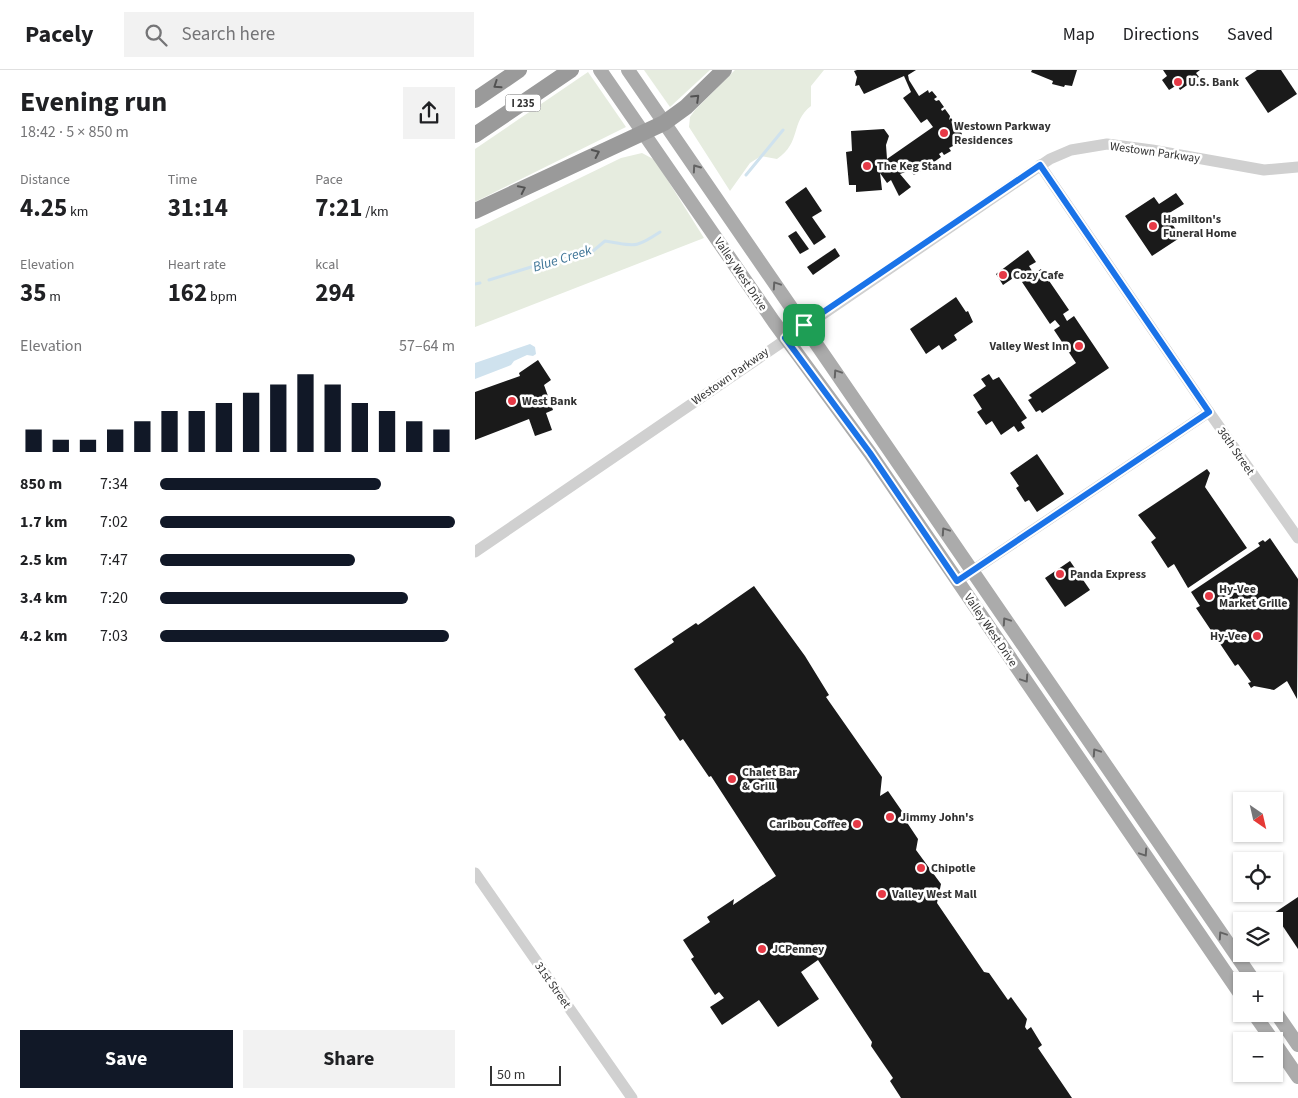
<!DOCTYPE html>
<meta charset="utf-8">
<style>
:root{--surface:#fff;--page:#f2f2f2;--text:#202124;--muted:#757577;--line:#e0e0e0;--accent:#111827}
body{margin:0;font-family:"Source Sans 3",sans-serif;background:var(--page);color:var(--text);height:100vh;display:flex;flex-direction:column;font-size:19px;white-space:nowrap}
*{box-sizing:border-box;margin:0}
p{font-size:16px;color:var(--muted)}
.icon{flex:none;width:28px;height:28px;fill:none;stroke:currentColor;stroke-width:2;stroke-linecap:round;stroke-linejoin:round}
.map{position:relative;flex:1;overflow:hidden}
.side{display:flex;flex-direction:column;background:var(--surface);width:475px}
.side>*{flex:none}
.needle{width:32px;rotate:146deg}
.tools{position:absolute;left:758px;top:722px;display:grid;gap:10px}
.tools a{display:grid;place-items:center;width:50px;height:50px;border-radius:0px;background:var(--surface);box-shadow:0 1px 4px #0004;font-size:25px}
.scale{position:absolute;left:15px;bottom:12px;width:71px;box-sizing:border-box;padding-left:5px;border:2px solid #333;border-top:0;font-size:14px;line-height:18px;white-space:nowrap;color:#333;-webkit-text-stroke:4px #fff;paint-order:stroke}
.pin{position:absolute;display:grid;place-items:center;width:42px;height:42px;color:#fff;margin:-21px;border-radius:10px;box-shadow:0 2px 8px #0006}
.round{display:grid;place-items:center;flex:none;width:52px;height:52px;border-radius:0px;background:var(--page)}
.headline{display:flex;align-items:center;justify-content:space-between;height:85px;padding:0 20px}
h1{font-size:28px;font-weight:700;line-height:38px}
.stats{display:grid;grid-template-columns:repeat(3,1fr);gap:8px;height:85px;padding:5px 20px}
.stats div{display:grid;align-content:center}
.stats b{font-size:25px;font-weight:700}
.stats small{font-size:14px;font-weight:400}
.stats p{font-size:14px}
.chart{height:140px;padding:10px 20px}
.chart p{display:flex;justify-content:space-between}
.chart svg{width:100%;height:90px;margin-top:5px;stroke:var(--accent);stroke-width:6}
.button{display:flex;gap:10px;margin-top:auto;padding:10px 20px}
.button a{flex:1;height:58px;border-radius:0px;background:var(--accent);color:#fff;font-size:20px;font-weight:700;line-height:58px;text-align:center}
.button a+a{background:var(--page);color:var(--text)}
ul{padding:0 20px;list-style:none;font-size:16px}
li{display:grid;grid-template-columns:80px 60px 1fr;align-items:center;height:38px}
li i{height:12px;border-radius:6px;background:var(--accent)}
header{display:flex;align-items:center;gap:30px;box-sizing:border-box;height:70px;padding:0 25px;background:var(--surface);border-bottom:1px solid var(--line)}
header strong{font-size:24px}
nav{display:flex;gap:28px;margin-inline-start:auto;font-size:18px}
.search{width:350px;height:45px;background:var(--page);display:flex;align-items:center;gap:12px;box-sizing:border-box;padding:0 18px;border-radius:0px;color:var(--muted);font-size:19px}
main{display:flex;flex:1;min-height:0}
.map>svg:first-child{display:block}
</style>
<header>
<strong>Pacely</strong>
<div class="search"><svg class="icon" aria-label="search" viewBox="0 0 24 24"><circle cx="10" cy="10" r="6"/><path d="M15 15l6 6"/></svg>Search here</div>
<nav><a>Map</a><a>Directions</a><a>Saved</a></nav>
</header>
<main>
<section class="side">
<div class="headline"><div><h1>Evening run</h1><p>18:42 · 5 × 850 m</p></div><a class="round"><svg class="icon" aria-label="share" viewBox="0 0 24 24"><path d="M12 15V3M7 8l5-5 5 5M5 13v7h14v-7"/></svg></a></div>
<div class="stats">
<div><p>Distance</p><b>4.25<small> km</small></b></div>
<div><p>Time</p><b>31:14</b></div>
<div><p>Pace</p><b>7:21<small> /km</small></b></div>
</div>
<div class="stats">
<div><p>Elevation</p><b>35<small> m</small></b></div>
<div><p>Heart rate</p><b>162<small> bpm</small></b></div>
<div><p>kcal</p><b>294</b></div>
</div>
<div class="chart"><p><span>Elevation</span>57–64 m</p>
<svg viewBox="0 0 160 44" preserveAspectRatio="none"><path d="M5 44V33M15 44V38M25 44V38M35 44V33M45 44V29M55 44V24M65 44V24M75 44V20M85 44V15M95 44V11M105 44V6M115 44V11M125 44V20M135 44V24M145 44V29M155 44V33"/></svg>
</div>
<ul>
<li><b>850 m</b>7:34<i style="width:75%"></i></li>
<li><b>1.7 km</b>7:02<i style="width:100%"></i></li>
<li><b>2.5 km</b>7:47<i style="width:66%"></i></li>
<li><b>3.4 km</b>7:20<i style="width:84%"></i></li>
<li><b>4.2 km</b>7:03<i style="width:98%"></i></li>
</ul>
<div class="button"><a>Save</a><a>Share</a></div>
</section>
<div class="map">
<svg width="823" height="1028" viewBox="0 0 823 1028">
<rect width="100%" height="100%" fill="#fff"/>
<g fill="#e6ecdf">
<polygon points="169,0 235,0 195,37"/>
<path d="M260,0H349L336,16V36C315,52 327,72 302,89L286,86L275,93L255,121L214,57L215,47L220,40Z"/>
<polygon points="113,2 151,57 0,132 0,79"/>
<polygon points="167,83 180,90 229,168 0,257 0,159 146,88"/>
</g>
<polygon fill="#cfe2ee" points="55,274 60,277 61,284 58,286 52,285 39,291 36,295 0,309 0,293"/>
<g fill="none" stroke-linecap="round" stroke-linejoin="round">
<g stroke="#cfe2ee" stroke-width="3">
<polyline points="271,105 308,60"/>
<path d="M14,210L95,185L118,181L130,171C159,175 158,180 185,162"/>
<polyline points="0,214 5,213"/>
</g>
</g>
<g fill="#1a1a1a">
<polygon points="382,0 441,0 433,5 434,10 444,26 453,20 454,23 457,21 462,27 459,29 461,31 464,30 469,37 466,39 467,41 470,39 475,46 474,50 476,48 481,55 478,57 480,58 483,56 487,64 480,70 482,74 474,78 476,81 469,85 467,82 464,84 466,87 459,92 457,89 454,91 455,94 449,99 446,96 444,97 446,101 439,105 431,97 433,101 425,104 436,117 424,126 416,110 412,113 405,103 407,120 381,122 381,115 374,115 371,82 377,81 376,61 409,59 414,66 411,75 412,89 458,57 452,49 446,53 428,28 436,22 429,6 389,24 384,15 380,16 382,7 379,1"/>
<polygon points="557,0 602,0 597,16 590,15 589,17 577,14 578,11 556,2"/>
<polygon points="688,0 725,0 721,3 724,7 705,20 702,15 694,20 687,10 692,6"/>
<polygon points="782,0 806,0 822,24 793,43 770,8"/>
<polygon points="331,117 347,141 337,147 351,167 339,175 310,132"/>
<polygon points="701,123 709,134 691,145 706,167 677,186 650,146 679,127 684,134"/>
<polygon points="321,161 334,179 325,184 313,166"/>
<polygon points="360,178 365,186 338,205 332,197"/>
<polygon points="553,180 561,192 554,196 559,204 566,199 594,240 588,244 592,251 599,246 634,298 567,343 565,340 561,342 553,330 557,328 554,325 601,293 579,260 585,256 580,250 575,254 547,212 552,209 547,202 528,215 521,204"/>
<polygon points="481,227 491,242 493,241 498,252 479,265 482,270 467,280 464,275 451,284 435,259"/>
<polygon points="63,290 76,310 69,315 78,340 71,343 77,360 60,366 54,349 0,370 0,322 45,306 44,303"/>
<polygon points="514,304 518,310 524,307 552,348 546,352 550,358 543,362 539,356 526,365 517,351 511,355 502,342 507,339 498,325 511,316 506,309"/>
<polygon points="562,384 589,424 562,442 554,430 550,432 541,418 544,416 535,403"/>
<polygon points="732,399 735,403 730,417 772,478 713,518 699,494 693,498 676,472 681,468 663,445"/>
<polygon points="795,468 823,509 822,629 812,611 799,620 779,616 776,618 773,613 776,612 763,594 760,596 721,538 725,536 716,522 785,476 783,473 788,470 790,472"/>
<polygon points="595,491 615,520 590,537 570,508"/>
<polygon points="279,516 330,586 354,625 351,627 407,707 405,726 413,721 431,747 429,748 443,769 441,780 466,814 462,833 509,902 514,903 533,930 536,927 552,949 550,957 552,960 556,957 567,975 563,978 597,1028 426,1028 415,1011 418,1008 396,976 397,972 343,890 326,902 344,929 303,957 284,930 247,955 235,937 249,928 244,922 240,925 216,889 219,887 208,870 235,852 232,847 259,829 258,835 301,806 236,706 234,707 208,669 205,671 189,647 191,645 159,599 199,572 197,569 221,553 223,555"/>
<polygon points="823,827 823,879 799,843"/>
</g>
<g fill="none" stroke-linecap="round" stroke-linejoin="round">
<g stroke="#d0d0d0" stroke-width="11">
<polyline points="565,95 734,342 823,468"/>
<polyline points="0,482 575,89 596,80 632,74 677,80 789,100 823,97"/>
<polyline points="482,511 734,342"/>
<polyline points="0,803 157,1028"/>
</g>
<g stroke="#ababab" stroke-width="14">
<polyline points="125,0 299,252 395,383 766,925"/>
<polyline points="153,0 779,911"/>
<polyline points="799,940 823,975"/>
<polyline points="779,944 798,971"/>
<polyline points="799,972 823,1007"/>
</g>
<g stroke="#9a9a9a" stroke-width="16">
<polyline points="0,30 44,0"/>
<polyline points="0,65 96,0"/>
<polyline points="0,141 189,53 211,37 249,0"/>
</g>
</g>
<defs><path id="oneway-chevron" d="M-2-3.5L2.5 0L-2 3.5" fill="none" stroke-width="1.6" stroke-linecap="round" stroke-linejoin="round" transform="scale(1.25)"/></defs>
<g stroke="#525252">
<use href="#oneway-chevron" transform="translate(22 15) rotate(146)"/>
<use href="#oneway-chevron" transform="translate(221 28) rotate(-44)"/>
<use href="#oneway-chevron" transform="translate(121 83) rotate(-25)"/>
<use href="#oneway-chevron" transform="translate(47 119) rotate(-26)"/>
</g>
<g stroke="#636363">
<use href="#oneway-chevron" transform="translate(221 98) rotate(-125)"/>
<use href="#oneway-chevron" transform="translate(301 215) rotate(-124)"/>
<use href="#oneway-chevron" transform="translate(362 303) rotate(-124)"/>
<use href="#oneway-chevron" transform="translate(470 461) rotate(-124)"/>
<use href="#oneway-chevron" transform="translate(531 551) rotate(-124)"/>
<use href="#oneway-chevron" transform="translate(550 609) rotate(56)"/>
<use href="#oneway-chevron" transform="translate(621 682) rotate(-124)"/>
<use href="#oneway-chevron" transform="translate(669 783) rotate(56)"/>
<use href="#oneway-chevron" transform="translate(747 865) rotate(-124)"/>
</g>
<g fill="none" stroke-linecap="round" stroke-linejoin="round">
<g stroke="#fff" stroke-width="10">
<polygon id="route" points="565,95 734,342 482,511 395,383 310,268"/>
</g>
<use href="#route" stroke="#1a73e8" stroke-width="6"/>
</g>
<g fill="#e63946" stroke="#fff" stroke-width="2">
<circle cx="703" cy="12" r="5"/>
<circle cx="469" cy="63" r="5"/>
<circle cx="392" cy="96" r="5"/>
<circle cx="678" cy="156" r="5"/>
<circle cx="528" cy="205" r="5"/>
<circle cx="604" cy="276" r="5"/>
<circle cx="37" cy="331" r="5"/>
<circle cx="585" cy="504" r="5"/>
<circle cx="734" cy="526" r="5"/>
<circle cx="782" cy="566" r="5"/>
<circle cx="257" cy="709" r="5"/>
<circle cx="415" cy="747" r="5"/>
<circle cx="382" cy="754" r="5"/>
<circle cx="446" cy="798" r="5"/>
<circle cx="407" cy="824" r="5"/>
<circle cx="287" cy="879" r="5"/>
</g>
<g text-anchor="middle" stroke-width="5" stroke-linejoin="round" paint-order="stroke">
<rect fill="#fff" stroke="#707070" stroke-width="1" x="30.5" y="24.5" width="35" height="17" rx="4"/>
<g font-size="11" font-weight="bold" fill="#333">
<text x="48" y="37">I 235</text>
</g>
<g font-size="12" font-weight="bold" fill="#333" stroke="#fff" text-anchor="start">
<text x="713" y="16">U.S. Bank</text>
<text x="479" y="60">Westown Parkway<tspan x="479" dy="14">Residences</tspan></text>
<text x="402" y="100">The Keg Stand</text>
<text x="688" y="153">Hamilton's<tspan x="688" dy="14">Funeral Home</tspan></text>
<text x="538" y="209">Cozy Cafe</text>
<text x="594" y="280" text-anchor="end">Valley West Inn</text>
<text x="47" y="335">West Bank</text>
<text x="595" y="508">Panda Express</text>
<text x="744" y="523">Hy-Vee<tspan x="744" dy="14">Market Grille</tspan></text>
<text x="772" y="570" text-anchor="end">Hy-Vee</text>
<text x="267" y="706">Chalet Bar<tspan x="267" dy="14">&amp; Grill</tspan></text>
<text x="425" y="751">Jimmy John's</text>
<text x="372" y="758" text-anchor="end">Caribou Coffee</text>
<text x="456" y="802">Chipotle</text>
<text x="417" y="828">Valley West Mall</text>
<text x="297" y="883">JCPenney</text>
</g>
<g font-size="12" fill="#333" stroke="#fff">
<text transform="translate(680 82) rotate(8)" y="4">Westown Parkway</text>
<text transform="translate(266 204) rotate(56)" y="4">Valley West Drive</text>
<text transform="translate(255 306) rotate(-35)" y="4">Westown Parkway</text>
<text transform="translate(761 381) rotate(55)" y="4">36th Street</text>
<text transform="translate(516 560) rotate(56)" y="4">Valley West Drive</text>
<text transform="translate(78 915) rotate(55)" y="4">31st Street</text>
</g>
<g font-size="14" font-style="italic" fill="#3f7597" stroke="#fff">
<text transform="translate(87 188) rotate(-17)" y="5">Blue Creek</text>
</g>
</g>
</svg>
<div class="tools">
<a><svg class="needle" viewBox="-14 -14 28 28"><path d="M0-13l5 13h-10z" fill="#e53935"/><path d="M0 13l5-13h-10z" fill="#757577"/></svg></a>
<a><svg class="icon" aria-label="locate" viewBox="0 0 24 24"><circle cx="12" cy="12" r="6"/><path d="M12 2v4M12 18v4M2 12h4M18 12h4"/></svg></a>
<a><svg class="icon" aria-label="layers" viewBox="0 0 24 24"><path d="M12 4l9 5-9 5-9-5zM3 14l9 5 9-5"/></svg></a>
<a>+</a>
<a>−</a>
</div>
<div class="scale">50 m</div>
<div class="pin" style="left:329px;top:255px;background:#1e9e55"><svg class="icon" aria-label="arrive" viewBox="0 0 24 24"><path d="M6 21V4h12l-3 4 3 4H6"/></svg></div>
</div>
</main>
